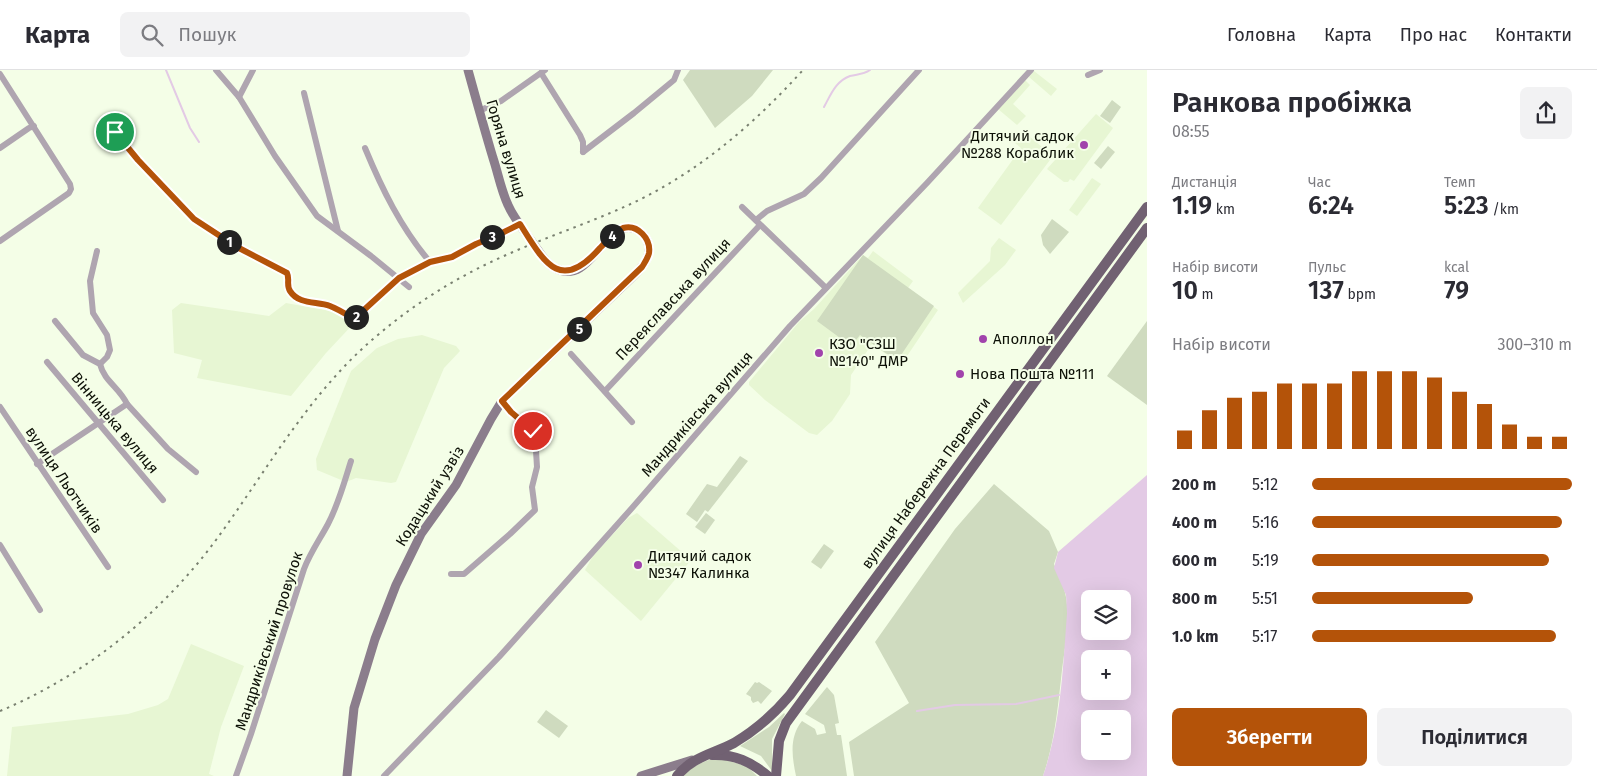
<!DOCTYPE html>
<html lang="uk">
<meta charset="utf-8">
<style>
:root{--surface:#fff;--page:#f2f2f3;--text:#2b2b33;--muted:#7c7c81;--line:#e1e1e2;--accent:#b45309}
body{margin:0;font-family:"Fira Sans",sans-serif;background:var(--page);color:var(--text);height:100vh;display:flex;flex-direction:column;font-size:19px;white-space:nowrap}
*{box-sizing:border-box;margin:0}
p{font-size:16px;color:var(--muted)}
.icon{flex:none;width:28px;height:28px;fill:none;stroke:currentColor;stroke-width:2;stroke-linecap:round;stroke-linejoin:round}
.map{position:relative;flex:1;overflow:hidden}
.panel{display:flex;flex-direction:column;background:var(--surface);width:450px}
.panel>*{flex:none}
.controls{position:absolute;left:1081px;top:520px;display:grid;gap:10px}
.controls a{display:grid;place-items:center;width:50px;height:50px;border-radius:8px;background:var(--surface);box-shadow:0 5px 20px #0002;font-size:25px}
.pin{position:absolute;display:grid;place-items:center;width:42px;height:42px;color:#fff;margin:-21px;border:2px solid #fff;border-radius:50%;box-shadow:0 1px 5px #0007}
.km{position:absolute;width:25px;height:25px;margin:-12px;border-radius:50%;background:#222;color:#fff;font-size:14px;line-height:25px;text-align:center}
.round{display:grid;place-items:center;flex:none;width:52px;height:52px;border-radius:8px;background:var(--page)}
.summary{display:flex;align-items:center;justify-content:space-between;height:85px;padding:0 25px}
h1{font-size:28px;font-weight:600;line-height:38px}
.stats{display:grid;grid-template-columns:repeat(3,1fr);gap:8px;height:85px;padding:5px 25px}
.stats div{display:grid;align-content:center}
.stats b{font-size:25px;font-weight:600}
.stats small{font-size:14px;font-weight:400}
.stats p{font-size:14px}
.chart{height:140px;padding:10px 25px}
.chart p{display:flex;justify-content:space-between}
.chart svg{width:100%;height:90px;margin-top:5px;stroke:var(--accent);stroke-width:6}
.button{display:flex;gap:10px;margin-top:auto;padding:10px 25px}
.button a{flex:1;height:58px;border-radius:8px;background:var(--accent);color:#fff;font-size:20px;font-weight:600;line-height:58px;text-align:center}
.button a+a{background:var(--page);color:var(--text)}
ul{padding:0 25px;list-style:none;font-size:16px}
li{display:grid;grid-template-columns:80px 60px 1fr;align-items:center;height:38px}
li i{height:12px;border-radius:6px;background:var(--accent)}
header{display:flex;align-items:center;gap:30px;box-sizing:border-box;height:70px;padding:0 25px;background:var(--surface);border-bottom:1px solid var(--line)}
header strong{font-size:24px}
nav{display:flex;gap:28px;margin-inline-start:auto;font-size:18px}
.search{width:350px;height:45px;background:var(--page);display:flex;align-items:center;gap:12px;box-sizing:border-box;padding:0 18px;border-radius:8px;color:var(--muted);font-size:19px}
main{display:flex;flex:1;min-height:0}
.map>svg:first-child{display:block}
</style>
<header>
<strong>Карта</strong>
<div class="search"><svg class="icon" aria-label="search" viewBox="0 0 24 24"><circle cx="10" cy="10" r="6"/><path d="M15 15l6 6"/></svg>Пошук</div>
<nav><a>Головна</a><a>Карта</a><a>Про нас</a><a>Контакти</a></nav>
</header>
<main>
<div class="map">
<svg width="1147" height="706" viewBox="0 0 1147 706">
<rect width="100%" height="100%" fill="#f4fee7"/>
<g fill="#e7f6d3">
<polygon points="1034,1 1057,19 1051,26 1029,7"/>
<polygon points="1025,10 1030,15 1013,34 1026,46 1017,55 998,39"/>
<polygon points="1096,44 1113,58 1074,111 1070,109 1068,112 1064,112 1047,99"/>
<polygon points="1024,62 1053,86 1001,155 978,138 1021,78 1015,73"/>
<polygon points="1092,108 1101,114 1077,146 1069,140"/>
<polygon points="999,168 1016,180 1005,195 963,233 958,223 990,191 991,178"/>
<polygon points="873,181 913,211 908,218 938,240 901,295 872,274 851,305 850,324 832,351 817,365 809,363 765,330 749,315 749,312 799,252 814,239 863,185 868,188"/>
<polygon points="181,233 269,246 286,233 336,242 356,251 326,283 291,326 197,308 202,290 174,283 172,240"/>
<polygon points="422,265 456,276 460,281 444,298 396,412 391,413 356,408 346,412 317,400 316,389 351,301 377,278 398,269"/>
<polygon points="637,443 691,490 641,551 585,500 593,486 628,448"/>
<polygon points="191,574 244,596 221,657 209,704 214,706 7,706 12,657 128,644 158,635 168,629"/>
</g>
<g fill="#cfdbbf">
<polygon points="690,0 773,0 752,26 715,58 683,10"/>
<polygon points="1112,30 1121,37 1110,53 1100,46"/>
<polygon points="1108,76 1115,82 1101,99 1094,93"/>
<polygon points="1052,149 1069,162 1050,184 1043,175 1041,165"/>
<polygon points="863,185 934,236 897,291 860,265 851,276 817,251"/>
<polygon points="1147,251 1147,335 1107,306"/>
<polygon points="740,386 748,391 708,442 705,440 697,452 686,444 707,414 717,417"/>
<path d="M994,414L1049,461L1058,482L1054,494C1058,504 1064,516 1066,527C1070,550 1065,577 1062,600C1058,636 1055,671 1043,706H854L849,672L909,633L875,572L955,459Z"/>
<polygon points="706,443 715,450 705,464 695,457"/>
<polygon points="824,474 834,481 821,499 811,492"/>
<polygon points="755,612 757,613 759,612 772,621 761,634 758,631 753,633 751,630 751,627 746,624"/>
<path d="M827,617L834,625L839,653L835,654L837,665H841L847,706H796C792,687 789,667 802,651L815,659L817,665L826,663L824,655L805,644Z"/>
<polygon points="546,640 568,656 559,668 537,652"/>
<polygon points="784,643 785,644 772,669 772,701 761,686 740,676 769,657"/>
<path d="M718,688L747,696L757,706H683C693,696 704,690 718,688Z"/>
</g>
<path fill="#e3cae5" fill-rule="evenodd" d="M1147,405V706H1043C1061,654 1063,597 1067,543L1066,525L1054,498L1058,482ZM1090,529H1122V561H1090ZM1090,589H1122V621H1090ZM1090,649H1122V681H1090Z"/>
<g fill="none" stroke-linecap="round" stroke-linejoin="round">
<g stroke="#e3cae5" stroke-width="2">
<polyline points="166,0 190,58 199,72"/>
<path d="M824,37C831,24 836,11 850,6C858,4 863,5 870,0"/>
<polyline points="917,641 955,635 1016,634 1059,625"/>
</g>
<g stroke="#afa5b0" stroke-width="6">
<polyline points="216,0 239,27 275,86 317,146 371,186 409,217"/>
<polyline points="541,3 580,65 583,72 583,82"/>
<polyline points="0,4 70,114 71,119 69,123 0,171"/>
<polyline points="1088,5 1100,0"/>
<polyline points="304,23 338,161"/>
<polyline points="239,27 253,0"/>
<polyline points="479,41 501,31 545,0"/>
<path d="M115,62L138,90L195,149L237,177L287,203C290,209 286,215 290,222C299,235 317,231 330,236C338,239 346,244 354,249L399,208L430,192L452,187L475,174L500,164L520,154"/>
<polyline points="0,78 29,58 34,56"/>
<path d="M365,78C382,119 401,158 430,192"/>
<polyline points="583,82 634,43 674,10 678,0"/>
<polyline points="742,137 826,218"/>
<polyline points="756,150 767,141 804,124 821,108 919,0"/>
<polyline points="97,181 90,211 93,243 107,265 110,280 107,287 100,294"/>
<path d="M55,251L83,285L100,294C104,311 120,318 127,334L168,379L196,402"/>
<polyline points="571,284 632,352"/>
<polyline points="47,292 163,430"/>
<polyline points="605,321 760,155"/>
<polyline points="0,337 108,497"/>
<polyline points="37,394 127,334"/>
<polyline points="0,475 40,540"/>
<polyline points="451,504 464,504 510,464 535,440 532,417 537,397 535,364 511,341 502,331"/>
<path d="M236,706L251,664L304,499C310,483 320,469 328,454C339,433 344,413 351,391"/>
<polyline points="384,706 499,587 632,438 790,256 927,113 1031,0"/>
</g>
<g stroke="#8b7d8c" stroke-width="9">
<path d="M347,706L354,638L375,569L396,515L421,464L456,415L491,349L502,331L625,214C637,202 655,189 647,170C644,164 639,160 633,158C603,151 591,217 555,198C546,194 540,183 535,176C526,163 514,149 508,135C501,120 498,103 493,88C484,58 476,29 468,0"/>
<polyline points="641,706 692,690"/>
</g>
<g stroke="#716172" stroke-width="10">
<path d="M712,685C735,684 751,692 768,706"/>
<path d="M677,706C692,687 713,684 734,673C756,660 774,644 790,625L1147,137"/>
<polyline points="776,706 779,671 786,653 1147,158"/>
</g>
<path stroke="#798070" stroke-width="2" stroke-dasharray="2.5 5" stroke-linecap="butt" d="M0,641C86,605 161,544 216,470C268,399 310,321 379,264C419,230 464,203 513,182C554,164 598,150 639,130C703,98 755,53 803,0"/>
</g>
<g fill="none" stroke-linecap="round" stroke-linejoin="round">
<g stroke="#fff" stroke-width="10">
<path id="route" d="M115,62L138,90L194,149L237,177L287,203C290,209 286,215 290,221C299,235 317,231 330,236C338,239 346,244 354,249L399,208L430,192L452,187L476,174L500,164L520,154C544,192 560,224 600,178C607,171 614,161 623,158C638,154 651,169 649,183C648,188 645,192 642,197L502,331L511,342L533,361"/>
</g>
<use href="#route" stroke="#b45309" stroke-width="6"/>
</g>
<g fill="#a143ac" stroke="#f4fee7" stroke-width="2">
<circle cx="1084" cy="75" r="5"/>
<circle cx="983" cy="269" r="5"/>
<circle cx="819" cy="283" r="5"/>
<circle cx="960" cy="304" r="5"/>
<circle cx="638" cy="495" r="5"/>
</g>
<g text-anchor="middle" stroke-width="4" stroke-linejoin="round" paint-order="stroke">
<g font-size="15" fill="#0d1107" stroke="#f4fee7" text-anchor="start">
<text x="1074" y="71" text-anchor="end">Дитячий садок<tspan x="1074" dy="17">№288 Кораблик</tspan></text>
<text x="993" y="274">Аполлон</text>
<text x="829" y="279">КЗО "СЗШ<tspan x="829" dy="17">№140" ДМР</tspan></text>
<text x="970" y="309">Нова Пошта №111</text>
<text x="648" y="491">Дитячий садок<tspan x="648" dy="17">№347 Калинка</tspan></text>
</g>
<g font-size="15" fill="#0d1107" stroke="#f4fee7">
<text transform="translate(506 79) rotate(73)" y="5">Горяна вулиця</text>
<text transform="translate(673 229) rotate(-47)" y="5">Переяславська вулиця</text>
<text transform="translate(697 344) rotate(-49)" y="5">Мандриківська вулиця</text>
<text transform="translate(115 353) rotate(50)" y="5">Вінницька вулиця</text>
<text transform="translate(64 410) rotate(56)" y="5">вулиця Льотчиків</text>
<text transform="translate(926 413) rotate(-54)" y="5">вулиця Набережна Перемоги</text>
<text transform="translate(430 426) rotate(-58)" y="5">Кодацький узвіз</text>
<text transform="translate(269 571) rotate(-72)" y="5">Мандриківський провулок</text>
</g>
</g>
</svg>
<div class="controls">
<a><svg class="icon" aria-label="layers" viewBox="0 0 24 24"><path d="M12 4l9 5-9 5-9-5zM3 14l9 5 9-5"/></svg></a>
<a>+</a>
<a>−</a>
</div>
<div class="pin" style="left:115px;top:62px;background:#1e9e55"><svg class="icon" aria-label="arrive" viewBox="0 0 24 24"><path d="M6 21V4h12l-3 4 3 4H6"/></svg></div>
<div class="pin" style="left:533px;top:361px;background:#d93025"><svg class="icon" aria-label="check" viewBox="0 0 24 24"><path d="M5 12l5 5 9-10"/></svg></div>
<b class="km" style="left:229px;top:172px">1</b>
<b class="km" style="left:356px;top:247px">2</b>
<b class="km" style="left:492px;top:167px">3</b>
<b class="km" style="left:612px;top:166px">4</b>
<b class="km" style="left:579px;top:259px">5</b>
</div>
<section class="panel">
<div class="summary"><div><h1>Ранкова пробіжка</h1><p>08:55</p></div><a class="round"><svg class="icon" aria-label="share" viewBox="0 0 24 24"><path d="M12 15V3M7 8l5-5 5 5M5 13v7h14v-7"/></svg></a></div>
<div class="stats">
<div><p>Дистанція</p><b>1.19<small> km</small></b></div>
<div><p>Час</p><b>6:24</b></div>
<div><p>Темп</p><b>5:23<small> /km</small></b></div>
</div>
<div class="stats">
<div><p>Набір висоти</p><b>10<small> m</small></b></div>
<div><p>Пульс</p><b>137<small> bpm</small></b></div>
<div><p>kcal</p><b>79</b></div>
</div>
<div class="chart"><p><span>Набір висоти</span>300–310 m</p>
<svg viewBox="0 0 160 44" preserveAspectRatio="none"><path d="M5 44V35M15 44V25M25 44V19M35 44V16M45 44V12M55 44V12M65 44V12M75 44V6M85 44V6M95 44V6M105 44V9M115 44V16M125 44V22M135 44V32M145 44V38M155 44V38"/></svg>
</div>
<ul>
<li><b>200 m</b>5:12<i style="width:100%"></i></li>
<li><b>400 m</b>5:16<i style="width:96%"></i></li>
<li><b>600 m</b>5:19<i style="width:91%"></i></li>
<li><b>800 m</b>5:51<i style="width:62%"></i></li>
<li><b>1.0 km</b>5:17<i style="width:94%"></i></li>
</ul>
<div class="button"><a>Зберегти</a><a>Поділитися</a></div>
</section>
</main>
